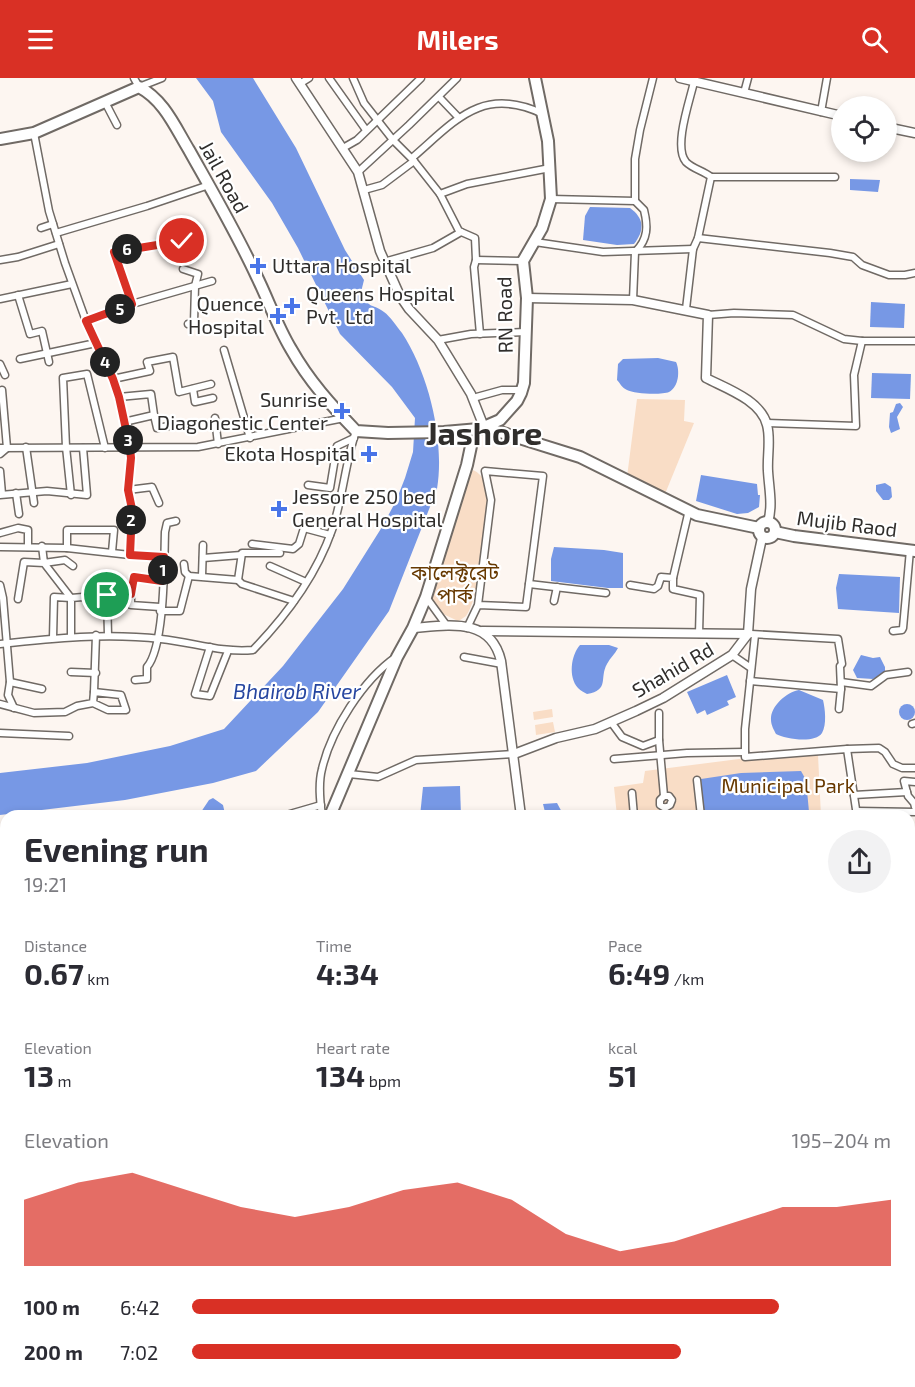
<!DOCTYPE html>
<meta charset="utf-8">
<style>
:root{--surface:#fff;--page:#f2f2f3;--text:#2b2b33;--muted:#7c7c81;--accent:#d93025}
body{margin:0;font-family:"Exo 2","Noto Sans Bengali",sans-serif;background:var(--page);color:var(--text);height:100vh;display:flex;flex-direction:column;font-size:22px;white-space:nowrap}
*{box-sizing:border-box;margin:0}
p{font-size:20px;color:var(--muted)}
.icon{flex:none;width:33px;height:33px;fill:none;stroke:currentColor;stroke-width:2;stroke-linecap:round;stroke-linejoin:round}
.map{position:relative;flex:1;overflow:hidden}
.side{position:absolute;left:0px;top:732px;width:915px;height:578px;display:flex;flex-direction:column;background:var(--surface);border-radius:18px 18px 0 0;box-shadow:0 3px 9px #0003}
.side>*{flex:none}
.fabs{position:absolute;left:831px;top:18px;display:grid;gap:12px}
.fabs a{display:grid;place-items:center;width:66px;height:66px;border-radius:50%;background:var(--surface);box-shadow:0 3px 9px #0003;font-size:30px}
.pin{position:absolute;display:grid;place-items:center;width:51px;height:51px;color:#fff;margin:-26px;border:3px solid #fff;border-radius:50%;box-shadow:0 2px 6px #0007}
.km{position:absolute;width:30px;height:30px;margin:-15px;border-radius:50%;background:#222;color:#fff;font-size:16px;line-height:30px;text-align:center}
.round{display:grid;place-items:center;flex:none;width:63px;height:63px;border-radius:32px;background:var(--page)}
.head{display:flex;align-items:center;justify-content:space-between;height:102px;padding:0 24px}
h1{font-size:33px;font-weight:700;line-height:45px}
.metrics{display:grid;grid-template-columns:repeat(3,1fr);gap:9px;height:102px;padding:6px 24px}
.metrics div{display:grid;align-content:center}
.metrics b{font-size:30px;font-weight:700}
.metrics small{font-size:16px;font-weight:400}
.metrics p{font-size:16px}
.chart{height:168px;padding:12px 24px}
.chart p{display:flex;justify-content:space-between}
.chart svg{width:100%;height:108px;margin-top:6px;fill:var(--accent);opacity:.7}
ul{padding:0 24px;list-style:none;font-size:20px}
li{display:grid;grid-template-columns:96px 72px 1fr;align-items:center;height:45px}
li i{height:15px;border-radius:8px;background:var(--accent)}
header{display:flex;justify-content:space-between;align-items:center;height:78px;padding:0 24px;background:var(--accent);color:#fff;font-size:27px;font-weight:700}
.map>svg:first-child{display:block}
</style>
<header><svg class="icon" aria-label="menu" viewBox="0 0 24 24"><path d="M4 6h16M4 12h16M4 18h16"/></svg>Milers<svg class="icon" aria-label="search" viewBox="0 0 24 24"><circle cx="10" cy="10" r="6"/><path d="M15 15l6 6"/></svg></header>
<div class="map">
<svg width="915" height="1309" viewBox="0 0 915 1309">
<rect width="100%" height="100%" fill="#fdf6f1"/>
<g fill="#f9ddc6">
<polygon points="637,321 685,322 684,343 694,345 665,416 627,399"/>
<path d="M473,392C484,397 487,407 489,418C492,437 478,524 466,538C466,538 459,543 458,543L441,535L435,525L427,518L467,398Z"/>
<polygon points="552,631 553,639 534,642 533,634"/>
<polygon points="553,644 555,654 536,657 535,647"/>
<polygon points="818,677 821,738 617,738 614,709 643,705 645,693 739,681"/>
</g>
<g fill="#7798e5">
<path d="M196,0H253L296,70L345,172L364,202L361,214C371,233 370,224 384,234C390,238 397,249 402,255C429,296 445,363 437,411L389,533L318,634L256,693L213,705L125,722L0,737V695L87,685L170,668L224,651L283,588L343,511L382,449L396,423L405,400L413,374L415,340L392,309L340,256L298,170L272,125L221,54L213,23Z"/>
<polygon points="850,101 880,102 878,114 850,112"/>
<path d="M590,129L630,130C644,140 645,152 634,166L617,167L583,162L585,138Z"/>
<polygon points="871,224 905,226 904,250 870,249"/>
<path d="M658,280L676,284C680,292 679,309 669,314C662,317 634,316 627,312C622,310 620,305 617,302L618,286L623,281Z"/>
<polygon points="872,295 911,296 910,321 871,320"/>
<polygon points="900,325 903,329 897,339 900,351 891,355 889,349 890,335 893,334 896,326"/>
<polygon points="701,397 757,406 758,417 760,417 759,429 748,435 737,436 696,423"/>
<polygon points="885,405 891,409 892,419 889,422 883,422 876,413 876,407"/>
<polygon points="554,469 604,472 623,475 623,510 608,510 551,503 551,481"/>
<polygon points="839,496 900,499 899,535 838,531 836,510"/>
<path d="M580,567H609L618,570C615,576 610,580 607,586C599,600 610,612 587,616C584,614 581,613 578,610C568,599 571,577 580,567Z"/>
<polygon points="861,577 873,580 880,579 885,589 885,594 873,601 857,600 853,592"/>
<polygon points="727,597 736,619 727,623 729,627 707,637 705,632 697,636 687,614"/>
<path d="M799,612L823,622C825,630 827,647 822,655C815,666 785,661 776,656C774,652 771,647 771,642C770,628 787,614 799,612Z"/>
<circle cx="907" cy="634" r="8"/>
<polygon points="801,693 806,702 809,734 795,738 703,738 701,701 741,695"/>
<polygon points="460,708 461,738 420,738 423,709"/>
<polygon points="213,720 223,727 225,736 222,738 195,738 201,734 209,722"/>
<polygon points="557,725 564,738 546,738 543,726"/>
<polygon points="909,1274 915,1289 915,1309 823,1309 822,1304 909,1304"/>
<polygon points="260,1304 325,1304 326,1309 258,1309"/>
<polygon points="689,1304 719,1304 720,1309 693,1309"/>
</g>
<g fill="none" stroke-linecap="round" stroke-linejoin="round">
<g stroke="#706a65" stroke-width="9">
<g id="street">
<polyline points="134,0 139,9 162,0"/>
<polyline points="329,0 366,52"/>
<polyline points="353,0 364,25 393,62 414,83 440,116 459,153 475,160 476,182 474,189 480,256"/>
<polyline points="301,5 309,0"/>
<polyline points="744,15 748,0"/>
<polyline points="439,19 459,40"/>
<polyline points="105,24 117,47"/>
<polyline points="821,34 827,0"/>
<polyline points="34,55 49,133 65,185 86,243 113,301 119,319 131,380 128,412 132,431 130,477 164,479"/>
<polyline points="343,70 357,62 421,0"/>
<path d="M412,80C455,43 482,7 543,36"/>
<polyline points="358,94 409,47 457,0"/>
<polyline points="711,99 835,99"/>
<polyline points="364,112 382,107 414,83"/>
<polyline points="440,116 467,106 550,90"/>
<path d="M551,121L635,123L644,132C648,148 648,161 636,173"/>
<polyline points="635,123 635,81 640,52 653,0"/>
<polyline points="41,150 53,146"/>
<polyline points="56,155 147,128 209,107"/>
<polyline points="698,160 830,175 853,179 862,187 889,197 905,197 915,195"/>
<polyline points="535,164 603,174 693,171"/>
<polyline points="0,182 18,179 59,166"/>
<polyline points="476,182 523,183"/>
<polyline points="384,184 433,170 461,154"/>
<polyline points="183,191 198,196 195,208 194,245 188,246"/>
<polyline points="18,217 30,256 42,253 49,284"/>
<polyline points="0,221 72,206"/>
<polyline points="633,222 635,174"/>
<polyline points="132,226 114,174 182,163"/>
<path d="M686,231L693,171L698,160L711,99C704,93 693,91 686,84C673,69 690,22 694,4"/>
<polyline points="708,237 734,235 793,237 844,261 862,263 915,263"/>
<polyline points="86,243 132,226 212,203"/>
<polyline points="438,262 471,256 525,254"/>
<polyline points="224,272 250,360"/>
<polyline points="20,281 96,265"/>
<polyline points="0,286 5,297"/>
<polyline points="113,301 150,293 147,284 173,279 179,314 211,306"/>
<polyline points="193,311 195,324 213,320"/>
<polyline points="119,319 151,316 154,337"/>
<polyline points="473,320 502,312 522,312"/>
<polyline points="215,340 218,366"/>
<polyline points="124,344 154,337 157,350 181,346"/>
<polyline points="767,345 856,348 854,297 862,263"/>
<polyline points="26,369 34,425"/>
<polyline points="0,370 198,369 344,340"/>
<polyline points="0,376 7,370 2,312"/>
<polyline points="0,393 2,416"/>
<polyline points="308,407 330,410 337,368 354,360"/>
<polyline points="128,412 152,409 159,425"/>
<polyline points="16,415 19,436"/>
<polyline points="0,417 47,413 87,417 83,370"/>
<polyline points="71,417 66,369 63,300 87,296 105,370"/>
<polyline points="0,455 18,450 28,452 28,469"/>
<polyline points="252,466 293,471 299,466 304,450 330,457"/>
<polyline points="42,468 44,485 65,482 73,488"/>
<polyline points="0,469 67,470 130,477"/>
<polyline points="67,470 67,452 114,452 112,474"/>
<polyline points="280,475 242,475 238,502 242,506 294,523"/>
<polyline points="203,480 241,477"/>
<polyline points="184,486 185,494 189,498 238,502"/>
<polyline points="270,488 306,504"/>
<polyline points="202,498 203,467"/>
<polyline points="673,500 689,432"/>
<polyline points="529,506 606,515"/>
<polyline points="0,507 3,520 10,604 8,617 14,630"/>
<polyline points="630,507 654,511 658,508 661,499 673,500 673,511 700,517 699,556"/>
<polyline points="131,516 131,527 160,529"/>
<polyline points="426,519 447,548"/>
<polyline points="18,521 24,484 44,485 71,520"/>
<polyline points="554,523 557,509"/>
<polyline points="160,533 180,533 189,498"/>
<polyline points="467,550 478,527 491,422 485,393 543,398 526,529 478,527"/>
<polyline points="893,553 902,552 903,550 910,472"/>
<polyline points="108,557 107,517 131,516 134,499 162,503"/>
<polyline points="755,557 745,651 745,679 847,671 857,738"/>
<polyline points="71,558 71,520 107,517"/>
<polyline points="53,560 54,519 71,520"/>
<path d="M0,566C54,560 107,555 161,561C192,564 221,575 253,572C286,538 316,498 332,452C343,420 345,385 356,353"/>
<polyline points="210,569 195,616 210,618 228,573"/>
<polyline points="732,577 751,590"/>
<polyline points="464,579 502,586"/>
<polyline points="71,594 96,595"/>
<path d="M135,602L147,601V589C165,568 164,484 165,454L167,445L176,443"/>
<polyline points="750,603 841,611 840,588 842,586 838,561 751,556"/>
<polyline points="10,604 42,611"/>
<polyline points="841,604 871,608 886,597 908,594"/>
<polyline points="94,614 96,557"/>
<polyline points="0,626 34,635 65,634 77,628 93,625 94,614 121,617 126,632 108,632 93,625"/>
<polyline points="839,631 841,611"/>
<polyline points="659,635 659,662 664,718"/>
<polyline points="611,644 622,659 643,668 659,662"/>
<polyline points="912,646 915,645"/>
<polyline points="0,655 69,658"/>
<polyline points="847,671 879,670 885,674 893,686 902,690 915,690"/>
<polyline points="614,681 687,675 745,674"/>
<polyline points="349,696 378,699 416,682 514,676"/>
<polyline points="697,702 701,738"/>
<polyline points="915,704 904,703 908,718 914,725 915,729"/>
<polyline points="632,715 634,738"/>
<polyline points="854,717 907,714"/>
<polygon points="664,718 669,718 672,722 670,727 665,730 660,727 660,722"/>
<polyline points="857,733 915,734"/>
<polyline points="153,738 160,737"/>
<polyline points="283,738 321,727"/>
<path d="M322,738C320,723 318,706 322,691C331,652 363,602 396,579"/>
<polyline points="0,775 6,773"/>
<polyline points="909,787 915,790"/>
<polyline points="0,908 6,908"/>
<polyline points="909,939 915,941"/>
<polyline points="0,994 6,996"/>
<polyline points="909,1041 915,1046"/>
<polyline points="0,1069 6,1068"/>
<polyline points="0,1100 6,1101"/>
<polyline points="909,1156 915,1156"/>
<polyline points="0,1195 6,1195"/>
<polyline points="909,1242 915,1241"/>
<polyline points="909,1258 915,1271"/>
<polyline points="551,1304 551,1309"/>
<polyline points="676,1304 681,1309"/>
<polyline points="814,1304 815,1309"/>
<polyline points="0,1307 11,1309"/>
<polyline points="178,1309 212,1304"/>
<polyline points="583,1309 607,1304"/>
</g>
</g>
<g stroke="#706a65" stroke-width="11">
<g id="secondary">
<polyline points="296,0 358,94 380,173 400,218 409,231 438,262 471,316 484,349"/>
<polyline points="680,0 842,38"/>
<polyline points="886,49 915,55"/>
<path d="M527,220L633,222L708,237L706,300C725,310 761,322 767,347C771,361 767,378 768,393C769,411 773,427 768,444"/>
<path d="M413,550C449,547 491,539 501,583L521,738"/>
<polyline points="482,553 748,556"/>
<polyline points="514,676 556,660 595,651 636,633 663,620 732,577 748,556 751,511 762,460"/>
<polyline points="216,1304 217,1309"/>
</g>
</g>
<g stroke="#706a65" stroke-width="14">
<g id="highway">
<path d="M0,61L34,55L139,9C164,22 175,49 189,72C212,113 236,154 256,197C268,221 277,248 291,271C309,303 331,327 356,353L388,355L444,354L479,351L500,342L517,323L521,315L524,305L527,220L523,183L542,150L551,121L548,63L535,0"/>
<polyline points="484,349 580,379 697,437 759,450"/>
<circle cx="767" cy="452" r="8"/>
<polyline points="775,454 794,458 915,473"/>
<polyline points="330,738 397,579 413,550 426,519 467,387 471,368"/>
<polyline points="57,1309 62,1304"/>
</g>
</g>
<use href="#street" stroke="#fff" stroke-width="6"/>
<use href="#secondary" stroke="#fff" stroke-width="8"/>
<use href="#highway" stroke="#fff" stroke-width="10"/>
</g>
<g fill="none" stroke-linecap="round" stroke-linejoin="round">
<g stroke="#fff" stroke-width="12">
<polyline id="route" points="107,517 131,516 134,499 162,503 164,479 130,477 132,431 128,412 131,380 130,370 119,319 113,301 86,243 132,226 114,174 182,163"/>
</g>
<use href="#route" stroke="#d93025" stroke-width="8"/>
</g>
<g fill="#4975e8" stroke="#fff" stroke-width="2">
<path d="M255 179h6v6h6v6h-6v6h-6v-6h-6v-6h6z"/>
<path d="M289 219h6v6h6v6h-6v6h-6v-6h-6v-6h6z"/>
<path d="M275 229h6v6h6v6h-6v6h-6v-6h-6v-6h6z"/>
<path d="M339 324h6v6h6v6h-6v6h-6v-6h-6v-6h6z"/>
<path d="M366 367h6v6h6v6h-6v6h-6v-6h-6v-6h6z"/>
<path d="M276 422h6v6h6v6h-6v6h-6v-6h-6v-6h6z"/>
</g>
<g text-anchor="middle" stroke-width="4.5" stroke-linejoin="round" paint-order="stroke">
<g font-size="20" fill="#302e2c" stroke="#fff">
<text transform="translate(224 99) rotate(61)" y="7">Jail Road</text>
<text transform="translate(505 237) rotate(-91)" y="7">RN Road</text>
<text transform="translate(847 446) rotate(7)" y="7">Mujib Raod</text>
<text transform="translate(673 592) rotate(-30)" y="7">Shahid Rd</text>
</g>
<g font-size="20" fill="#302e2c" stroke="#fff" text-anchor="start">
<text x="272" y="195">Uttara Hospital</text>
<text x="306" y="223">Queens Hospital<tspan x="306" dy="23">Pvt. Ltd</tspan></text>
<text x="264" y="233" text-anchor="end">Quence<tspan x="264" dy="23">Hospital</tspan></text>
<text x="328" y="329" text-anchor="end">Sunrise<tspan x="328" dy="23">Diagonestic Center</tspan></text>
<text x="356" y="383" text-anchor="end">Ekota Hospital</text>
<text x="292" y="426">Jessore 250 bed<tspan x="292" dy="23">General Hospital</tspan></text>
</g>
<g font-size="20" fill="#673901" stroke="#fff">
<text x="455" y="502">কালেক্টরেট<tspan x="455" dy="23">পার্ক</tspan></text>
<text x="788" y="715">Municipal Park</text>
</g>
<g font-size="21" font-style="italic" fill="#2646a0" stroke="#fff">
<text x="297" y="621">Bhairob River</text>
</g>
<g font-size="32" font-weight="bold" fill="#302e2c" stroke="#fff">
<text x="484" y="367">Jashore</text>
</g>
</g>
</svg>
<div class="fabs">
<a><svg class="icon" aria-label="locate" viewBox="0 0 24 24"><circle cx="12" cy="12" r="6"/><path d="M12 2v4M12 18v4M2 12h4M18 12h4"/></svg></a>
</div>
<div class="pin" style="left:107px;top:517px;background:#1e9e55"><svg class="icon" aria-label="arrive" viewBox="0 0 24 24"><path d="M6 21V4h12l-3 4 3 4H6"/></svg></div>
<div class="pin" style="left:182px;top:163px;background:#d93025"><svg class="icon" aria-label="check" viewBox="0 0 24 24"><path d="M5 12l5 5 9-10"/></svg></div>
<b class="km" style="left:163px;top:492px">1</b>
<b class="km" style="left:131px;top:442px">2</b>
<b class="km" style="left:128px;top:362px">3</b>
<b class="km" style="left:105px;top:284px">4</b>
<b class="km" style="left:120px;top:231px">5</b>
<b class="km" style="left:127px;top:171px">6</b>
<section class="side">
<div class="head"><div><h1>Evening run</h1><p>19:21</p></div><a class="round"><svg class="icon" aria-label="share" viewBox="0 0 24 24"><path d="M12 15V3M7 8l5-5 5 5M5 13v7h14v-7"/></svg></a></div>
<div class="metrics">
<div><p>Distance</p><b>0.67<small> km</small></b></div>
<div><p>Time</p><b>4:34</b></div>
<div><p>Pace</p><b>6:49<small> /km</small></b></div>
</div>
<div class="metrics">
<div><p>Elevation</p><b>13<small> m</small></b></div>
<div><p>Heart rate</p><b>134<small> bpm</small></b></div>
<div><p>kcal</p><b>51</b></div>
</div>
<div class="chart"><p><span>Elevation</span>195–204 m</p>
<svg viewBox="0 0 160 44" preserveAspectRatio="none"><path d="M0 44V17L10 10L20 6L30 13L40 20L50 24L60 20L70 13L80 10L90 17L100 31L110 38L120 34L130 27L140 20L150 20L160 17V44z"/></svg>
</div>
<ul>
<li><b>100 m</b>6:42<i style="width:84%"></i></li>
<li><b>200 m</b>7:02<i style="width:70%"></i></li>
</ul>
</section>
</div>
